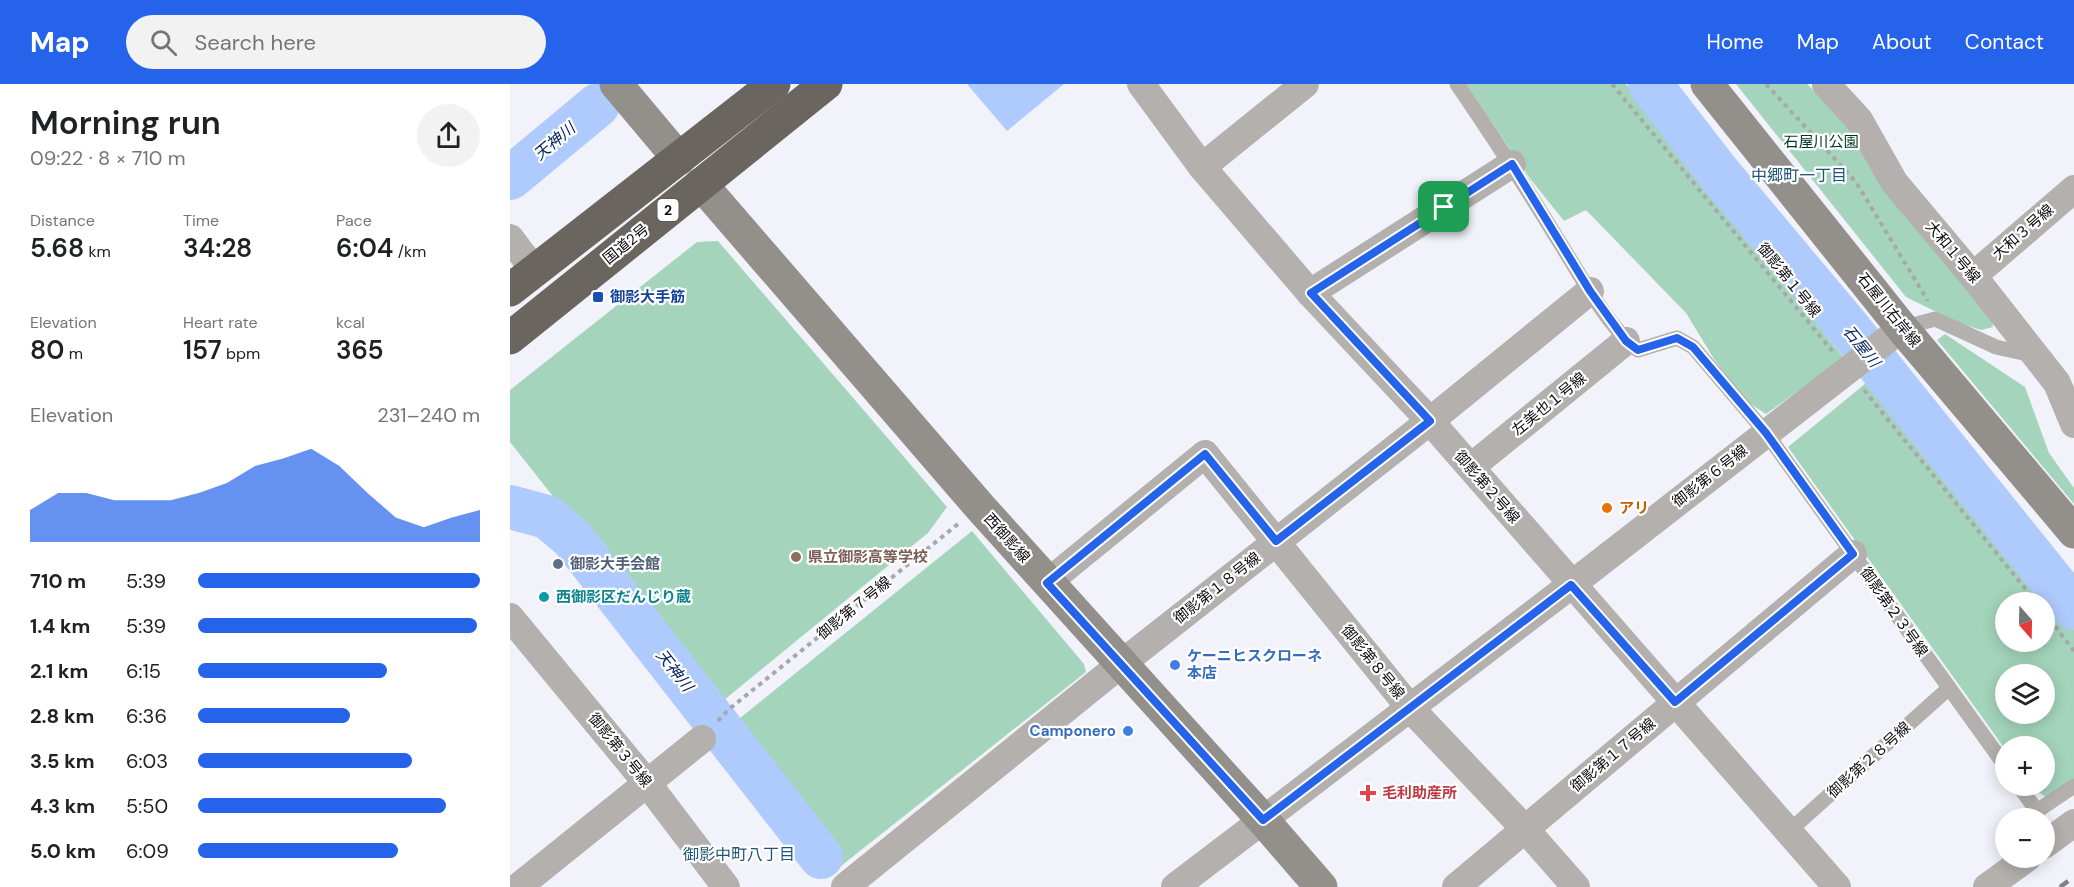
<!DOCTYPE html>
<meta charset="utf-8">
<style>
:root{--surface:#fff;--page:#f2f2f2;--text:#202124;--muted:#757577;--accent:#2563eb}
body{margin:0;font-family:"DM Sans","Noto Sans JP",sans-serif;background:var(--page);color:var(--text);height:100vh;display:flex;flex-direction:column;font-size:22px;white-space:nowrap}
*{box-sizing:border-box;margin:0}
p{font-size:20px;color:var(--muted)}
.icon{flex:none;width:33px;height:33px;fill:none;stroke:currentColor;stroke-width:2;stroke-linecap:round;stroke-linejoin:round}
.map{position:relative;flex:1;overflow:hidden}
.details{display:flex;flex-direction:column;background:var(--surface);width:510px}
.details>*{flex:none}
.needle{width:39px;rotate:160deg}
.tools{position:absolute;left:1485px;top:508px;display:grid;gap:12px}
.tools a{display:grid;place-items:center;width:60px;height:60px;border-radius:50%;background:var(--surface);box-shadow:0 3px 15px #0003;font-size:30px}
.pin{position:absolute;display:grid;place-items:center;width:51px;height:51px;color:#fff;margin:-26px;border-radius:12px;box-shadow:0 3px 9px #0006}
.round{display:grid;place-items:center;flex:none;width:63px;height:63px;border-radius:32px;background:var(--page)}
.headline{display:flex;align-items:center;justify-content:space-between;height:102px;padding:0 30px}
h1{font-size:33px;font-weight:600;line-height:45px}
.stats{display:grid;grid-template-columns:repeat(3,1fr);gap:9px;height:102px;padding:6px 30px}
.stats div{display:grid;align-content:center}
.stats b{font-size:26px;font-weight:600}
.stats small{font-size:16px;font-weight:400}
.stats p{font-size:16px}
.chart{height:168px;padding:12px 30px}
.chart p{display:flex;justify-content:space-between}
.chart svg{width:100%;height:108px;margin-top:6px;fill:var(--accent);opacity:.7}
ul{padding:0 30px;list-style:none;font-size:20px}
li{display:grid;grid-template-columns:96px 72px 1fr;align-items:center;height:45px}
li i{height:15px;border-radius:8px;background:var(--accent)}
header{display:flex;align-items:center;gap:36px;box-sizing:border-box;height:84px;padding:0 30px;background:var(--accent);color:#fff}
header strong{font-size:28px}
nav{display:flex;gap:33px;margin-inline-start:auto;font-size:21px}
.search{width:420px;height:54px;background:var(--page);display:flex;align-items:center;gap:15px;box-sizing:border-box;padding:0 21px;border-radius:33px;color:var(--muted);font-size:22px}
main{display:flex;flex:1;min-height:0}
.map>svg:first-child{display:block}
</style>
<header>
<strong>Map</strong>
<div class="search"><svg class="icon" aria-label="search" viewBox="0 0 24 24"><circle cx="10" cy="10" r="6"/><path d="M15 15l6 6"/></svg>Search here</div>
<nav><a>Home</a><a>Map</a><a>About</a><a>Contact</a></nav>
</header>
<main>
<section class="details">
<div class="headline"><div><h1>Morning run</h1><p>09:22 · 8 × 710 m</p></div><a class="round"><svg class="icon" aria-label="share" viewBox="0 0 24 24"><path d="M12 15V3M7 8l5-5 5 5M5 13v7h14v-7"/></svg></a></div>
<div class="stats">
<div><p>Distance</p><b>5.68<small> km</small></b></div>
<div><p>Time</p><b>34:28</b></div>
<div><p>Pace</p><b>6:04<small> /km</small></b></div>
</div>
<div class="stats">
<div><p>Elevation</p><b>80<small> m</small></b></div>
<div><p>Heart rate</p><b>157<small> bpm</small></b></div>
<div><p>kcal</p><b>365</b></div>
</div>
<div class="chart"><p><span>Elevation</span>231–240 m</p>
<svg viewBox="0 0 160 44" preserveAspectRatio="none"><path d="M0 44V31L10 24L20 24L30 27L40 27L50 27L60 24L70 20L80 13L90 10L100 6L110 13L120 24L130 34L140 38L150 34L160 31V44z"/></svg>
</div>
<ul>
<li><b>710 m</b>5:39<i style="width:100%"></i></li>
<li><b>1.4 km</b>5:39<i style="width:99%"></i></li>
<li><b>2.1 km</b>6:15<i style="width:67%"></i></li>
<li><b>2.8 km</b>6:36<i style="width:54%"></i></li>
<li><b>3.5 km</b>6:03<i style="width:76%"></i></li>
<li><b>4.3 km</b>5:50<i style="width:88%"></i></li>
<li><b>5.0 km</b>6:09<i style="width:71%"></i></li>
</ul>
</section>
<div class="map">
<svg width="1564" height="803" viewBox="0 0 1564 803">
<rect width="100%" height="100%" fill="#f2f2fa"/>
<g fill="#a4d5bc" fill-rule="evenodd">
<polygon points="956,0 1116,0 1334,274 1256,330 1236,317 1204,275 1176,229 1076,126 1054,137 1018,92"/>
<polygon points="1226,0 1297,0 1335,37 1481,232 1483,243 1471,246 1449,239 1396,213"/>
<polygon points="208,157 437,423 418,449 208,621 0,358 0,306 187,158"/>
<polygon points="1435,250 1515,303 1539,369 1564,404 1564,420 1427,256"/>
<path d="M1361,295L1564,546V696L1539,715L1530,709L1524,702H1534V663H1496L1495,665L1278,363ZM1496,519H1534V558H1496ZM1496,591H1534V630H1496Z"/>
<polygon points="462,447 574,580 576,588 331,782 225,638"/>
</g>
<polygon fill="#afcafc" points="457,0 554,0 497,47"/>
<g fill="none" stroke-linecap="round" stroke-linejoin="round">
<g stroke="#afcafc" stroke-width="44">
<polyline points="1140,0 1208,88 1337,242 1564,524"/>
<polyline points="0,94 88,21"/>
<polyline points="0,423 37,433 62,454 311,773"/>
</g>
<g stroke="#a7a7ad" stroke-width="4" stroke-dasharray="4.5 4.5" stroke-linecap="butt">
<polyline points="1102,0 1323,268"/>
<polyline points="1256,0 1346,98 1418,217"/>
<polyline points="1354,306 1527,519"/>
<polyline points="1534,528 1564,567"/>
<polyline points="208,637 218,626 448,440"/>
</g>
<g stroke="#b3b0ad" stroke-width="15">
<path d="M947,0C981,50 1014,100 1045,151C1067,185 1097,243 1128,266L1167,254L1183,263L1256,349L1496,683"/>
<polyline points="1392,244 1425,235 1486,263 1522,271"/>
<polyline points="1509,702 1527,727 1564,702"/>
<polyline points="1278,748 1439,604"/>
</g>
<g stroke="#b3b0ad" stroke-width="28">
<polyline points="631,0 692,83 800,209 920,337 1327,803"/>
<polyline points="1316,0 1349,36 1384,98 1463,192 1547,299 1564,340"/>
<polyline points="692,83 795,0"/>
<polyline points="0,154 25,187"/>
<polyline points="1463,192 1564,105"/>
<polyline points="800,209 1002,80"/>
<polyline points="961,383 1116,257"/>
<polyline points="537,499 695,370 900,624 1015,745 1066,803"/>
<polyline points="0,533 137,699 216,803"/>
<polyline points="1534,761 1564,739"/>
<polyline points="8,803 192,655"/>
<polyline points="335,803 611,580 920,337 1080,207"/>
<polyline points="665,803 1061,501 1392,244"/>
<polyline points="946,803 1343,470"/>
<polyline points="1477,803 1517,774"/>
</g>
<g stroke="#93908b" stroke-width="33">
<polyline points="106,0 169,75"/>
<polyline points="1197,0 1392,244 1564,448"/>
<polyline points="191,100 470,423 753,736 811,803"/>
</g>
<g stroke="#6a655f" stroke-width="33">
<polyline points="0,206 264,0"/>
<polyline points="0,254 316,0"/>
</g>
<polyline stroke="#818186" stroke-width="4.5" stroke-dasharray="10 10" stroke-linecap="butt" points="1550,803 1564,793"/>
</g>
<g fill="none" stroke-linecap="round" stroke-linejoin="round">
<g stroke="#fff" stroke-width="12">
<polygon id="route" points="1002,80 1080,207 1116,257 1128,266 1167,254 1183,263 1256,349 1343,470 1165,618 1061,501 753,736 537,499 695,370 766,457 920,337 801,209"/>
</g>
<use href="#route" stroke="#2563eb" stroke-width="8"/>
</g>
<rect fill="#1a4fb4" stroke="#fff" stroke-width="2" x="82" y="207" width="12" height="12" rx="3"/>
<circle fill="#e8710a" stroke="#fff" stroke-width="2" cx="1097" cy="424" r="6"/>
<circle fill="#8d6e63" stroke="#fff" stroke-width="2" cx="286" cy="473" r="6"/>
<circle fill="#5c6f8a" stroke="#fff" stroke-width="2" cx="48" cy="480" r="6"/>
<circle fill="#0f9aa8" stroke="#fff" stroke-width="2" cx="34" cy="513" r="6"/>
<g fill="#3f7fe0" stroke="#fff" stroke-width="2">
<circle cx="665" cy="581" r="6"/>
<circle cx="618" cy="647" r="6"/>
</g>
<path fill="#e0444e" stroke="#fff" stroke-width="2" d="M855 700h6v6h6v6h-6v6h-6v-6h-6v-6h6z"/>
<g text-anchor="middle" stroke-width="4.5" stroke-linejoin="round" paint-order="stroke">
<rect fill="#fff" stroke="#545456" stroke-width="1.5" x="147.5" y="115" width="21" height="22" rx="4.5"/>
<g font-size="14" font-weight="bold" fill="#0b0b0e">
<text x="158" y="131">2</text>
</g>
<g font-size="15" fill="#013622" stroke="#fff">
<text x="1311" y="63">石屋川公園</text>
</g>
<g font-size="15" fill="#0b0b0e" stroke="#fff">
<text transform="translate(1513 148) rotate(-41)" y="5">大和３号線</text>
<text transform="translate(116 160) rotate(-39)" y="5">国道2号</text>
<text transform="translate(1443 168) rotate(50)" y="5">大和１号線</text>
<text transform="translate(1279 196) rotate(51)" y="5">御影第１号線</text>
<text transform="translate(1379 226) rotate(51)" y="5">石屋川右岸線</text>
<text transform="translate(1039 320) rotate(-39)" y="5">左美也１号線</text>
<text transform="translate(1200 392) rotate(-38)" y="5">御影第６号線</text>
<text transform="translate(977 403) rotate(49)" y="5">御影第２号線</text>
<text transform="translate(497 454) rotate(48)" y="5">西御影線</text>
<text transform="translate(707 504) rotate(-38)" y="5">御影第１８号線</text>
<text transform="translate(344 524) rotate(-39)" y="5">御影第７号線</text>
<text transform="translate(1384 528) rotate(55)" y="5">御影第２３号線</text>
<text transform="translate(863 578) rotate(51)" y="5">御影第８号線</text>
<text transform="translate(110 666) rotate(51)" y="5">御影第３号線</text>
<text transform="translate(1103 671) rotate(-40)" y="5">御影第１７号線</text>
<text transform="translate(1359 676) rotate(-42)" y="5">御影第２８号線</text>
</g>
<g font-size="15" font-weight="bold" fill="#164399" stroke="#fff" text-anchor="start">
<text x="100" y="218">御影大手筋</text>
</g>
<g font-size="15" font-weight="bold" fill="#c56008" stroke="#fff" text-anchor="start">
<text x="1109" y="429">アリ</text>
</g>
<g font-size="15" font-weight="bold" fill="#785e54" stroke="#fff" text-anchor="start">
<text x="298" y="478">県立御影高等学校</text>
</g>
<g font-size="15" font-weight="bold" fill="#4e5e75" stroke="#fff" text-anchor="start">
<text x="60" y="485">御影大手会館</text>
</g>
<g font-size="15" font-weight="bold" fill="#0d838f" stroke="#fff" text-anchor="start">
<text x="46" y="518">西御影区だんじり蔵</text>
</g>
<g font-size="15" font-weight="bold" fill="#366cbe" stroke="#fff" text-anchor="start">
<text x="677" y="577">ケーニヒスクローネ<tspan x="677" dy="17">本店</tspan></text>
<text x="606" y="652" text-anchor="end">Camponero</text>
</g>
<g font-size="15" font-weight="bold" fill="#be3a42" stroke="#fff" text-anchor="start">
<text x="872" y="714">毛利助産所</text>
</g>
<g font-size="16" font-style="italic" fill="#0d2760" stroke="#fff">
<text transform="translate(44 57) rotate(-40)" y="6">天神川</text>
<text transform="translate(1352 262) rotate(51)" y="6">石屋川</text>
<text transform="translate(165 586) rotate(52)" y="6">天神川</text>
</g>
<g font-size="16" fill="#1e5476" stroke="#fff">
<text x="1289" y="97">中郷町一丁目</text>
<text x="229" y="776">御影中町八丁目</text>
</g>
</g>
</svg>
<div class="tools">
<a><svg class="needle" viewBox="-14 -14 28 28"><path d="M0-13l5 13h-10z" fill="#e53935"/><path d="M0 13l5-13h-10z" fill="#757577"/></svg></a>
<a><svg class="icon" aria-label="layers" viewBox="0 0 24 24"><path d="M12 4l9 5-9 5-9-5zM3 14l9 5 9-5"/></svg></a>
<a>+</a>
<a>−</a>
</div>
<div class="pin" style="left:934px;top:123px;background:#1e9e55"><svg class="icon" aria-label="arrive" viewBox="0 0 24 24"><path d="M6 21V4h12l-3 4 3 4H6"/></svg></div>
</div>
</main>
